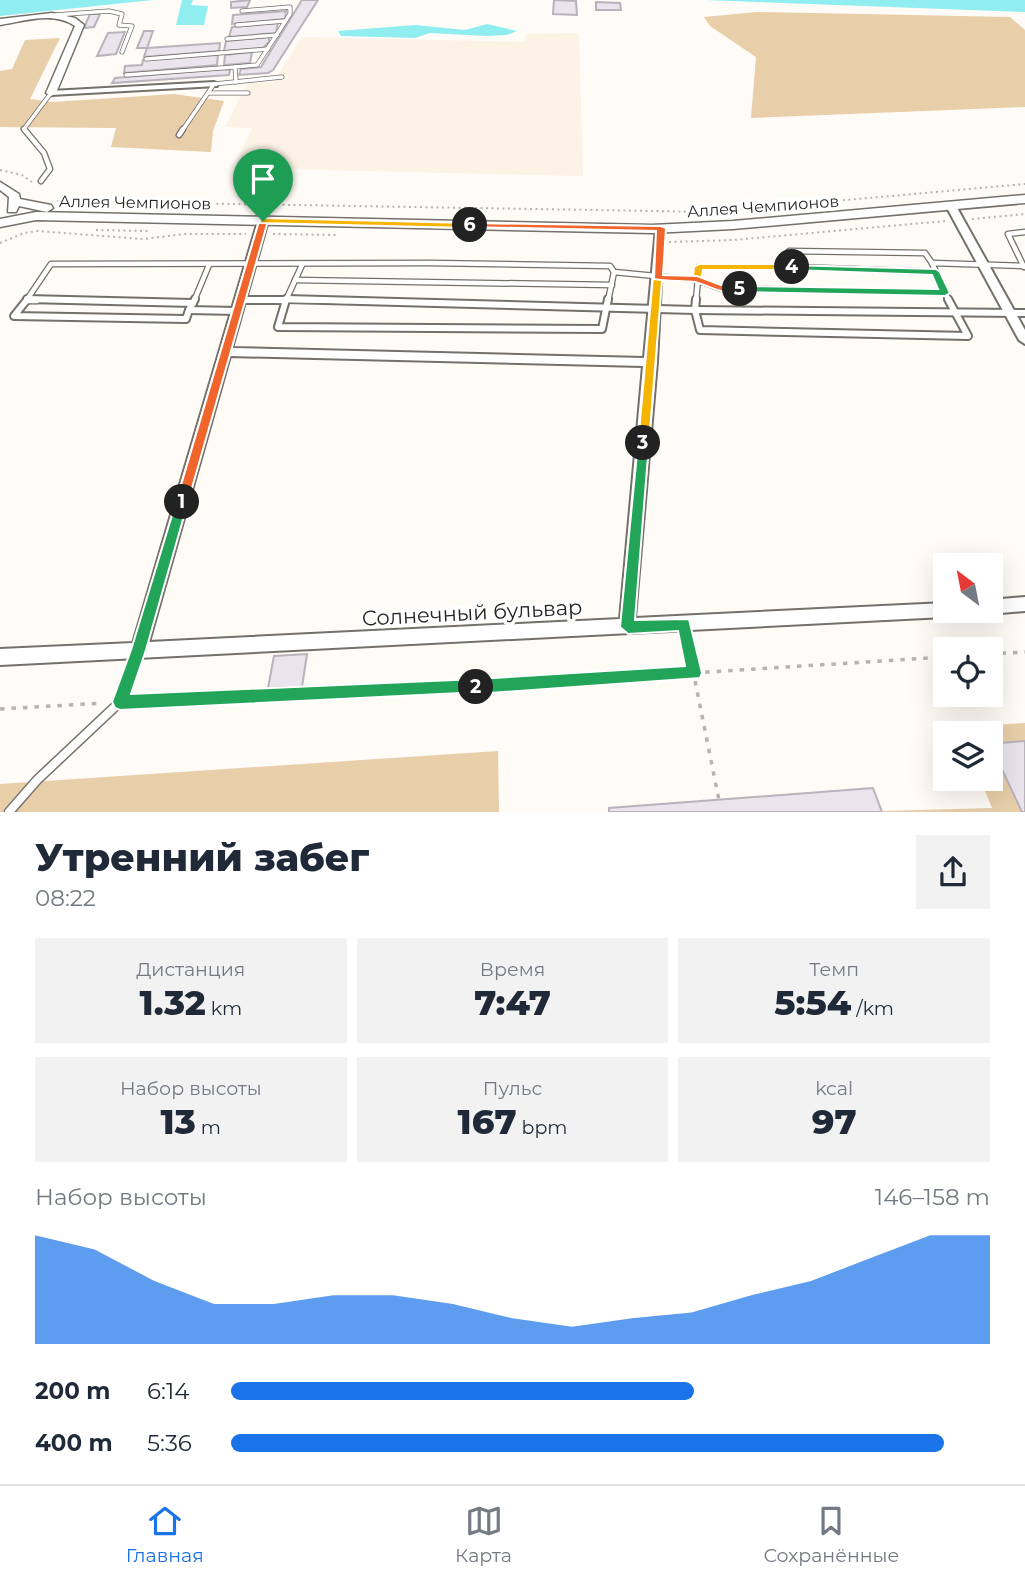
<!DOCTYPE html>
<html lang="ru">
<meta charset="utf-8">
<style>
:root{--surface:#fff;--page:#f2f2f3;--text:#1f2937;--muted:#747a83;--line:#e0e1e3;--accent:#1a73e8}
body{margin:0;font-family:Montserrat,sans-serif;background:var(--page);color:var(--text);height:100vh;display:flex;flex-direction:column;font-size:26px;white-space:nowrap}
*{box-sizing:border-box;margin:0}
p{font-size:23px;color:var(--muted)}
.icon{flex:none;width:38px;height:38px;fill:none;stroke:currentColor;stroke-width:2;stroke-linecap:round;stroke-linejoin:round}
.map{position:relative;height:812px;overflow:hidden}
.side{display:flex;flex-direction:column;background:var(--surface);flex:1}
.side>*{flex:none}
.needle{width:46px;rotate:328deg}
.tools{position:absolute;left:933px;top:553px;display:grid;gap:14px}
.tools a{display:grid;place-items:center;width:70px;height:70px;border-radius:0px;background:var(--surface);box-shadow:0 7px 28px #0002;font-size:35px}
.pin{position:absolute;display:grid;place-items:center;width:60px;height:60px;color:#fff;margin:-72px -30px;border-radius:50% 50% 50% 0;rotate:-45deg;box-shadow:0 0 7px #0007}
.pin .icon{rotate:45deg}
.km{position:absolute;width:35px;height:35px;margin:-18px;border-radius:50%;background:#222;color:#fff;font-size:19px;line-height:35px;text-align:center}
.round{display:grid;place-items:center;flex:none;width:74px;height:74px;border-radius:0px;background:var(--page)}
.head{display:flex;align-items:center;justify-content:space-between;height:119px;padding:0 35px}
h1{font-size:38px;font-weight:800;line-height:52px}
.metrics{display:grid;grid-template-columns:repeat(3,1fr);gap:10px;height:119px;padding:7px 35px}
.metrics div{display:grid;align-content:center;border-radius:0px;background:var(--page);text-align:center}
.metrics b{font-size:35px;font-weight:800}
.metrics small{font-size:19px;font-weight:400}
.metrics p{font-size:19px}
.chart{height:196px;padding:14px 35px}
.chart p{display:flex;justify-content:space-between}
.chart svg{width:100%;height:126px;margin-top:7px;fill:var(--accent);opacity:.7}
ul{padding:0 35px;list-style:none;font-size:23px}
li{display:grid;grid-template-columns:112px 84px 1fr;align-items:center;height:52px}
li i{height:18px;border-radius:9px;background:var(--accent)}
.tab-bar{display:flex;justify-content:space-around;align-items:center;height:98px;border-top:2px solid var(--line);background:var(--surface);font-size:19px;color:var(--muted)}
.tab-bar a{display:grid;justify-items:center;gap:4px}
.tab-bar .selected{color:var(--accent)}
.map>svg:first-child{display:block}
</style>
<div class="map">
<svg width="1025" height="812" viewBox="0 0 1025 812">
<rect width="100%" height="100%" fill="#fffbf6"/>
<polygon fill="#fcf2e5" points="579,33 583,176 234,168 252,128 225,127 248,83 273,83 302,37 524,42 526,34"/>
<g fill="#e8cea9">
<polygon points="757,12 1010,17 1025,30 1025,107 751,118 756,57 710,26 704,17"/>
<polygon points="60,38 30,99 53,102 174,94 224,101 213,131 211,152 111,147 116,128 0,127 0,71 12,69 25,40"/>
<polygon points="1025,723 1025,812 609,812 609,808 873,788 882,811 992,808 980,779 990,779 990,733 960,733 957,727"/>
<polygon points="498,751 499,812 0,812 0,784"/>
</g>
<g fill="#90eef1">
<polygon points="0,0 153,0 0,16"/>
<polygon points="182,0 193,0 191,5 208,6 204,25 176,25"/>
<polygon points="705,0 1025,0 1025,12"/>
<polygon points="487,24 517,31 507,35 486,36 430,33 415,38 341,36 338,31 415,25 465,30"/>
</g>
<g fill="#eae5ec" stroke="#b8b3ba" stroke-width="2">
<polygon points="250,0 247,7 231,8 231,2"/>
<polygon points="302,0 318,0 273,70 268,73 239,75 241,69 261,67"/>
<polygon points="554,0 576,1 577,15 553,14"/>
<polygon points="596,2 620,3 621,10 596,10"/>
<polygon points="286,11 285,19 232,24 233,15"/>
<polygon points="90,14 100,14 94,27 84,28"/>
<polygon points="278,23 276,33 229,37 232,27"/>
<polygon points="144,31 153,31 147,48 137,48"/>
<polygon points="125,32 116,54 97,56 108,33"/>
<polygon points="269,37 269,42 263,48 224,51 226,41"/>
<polygon points="220,43 219,51 144,57 147,48"/>
<polygon points="252,52 250,63 224,65 225,55"/>
<polygon points="218,55 217,65 124,73 125,66 142,65 143,60"/>
<polygon points="223,69 230,70 229,75 112,83 115,78"/>
<polygon points="307,654 302,687 268,688 274,656"/>
<polygon points="1025,741 1025,812 1022,812 990,744"/>
<polygon points="873,788 882,812 609,812 609,808"/>
</g>
<g fill="none" stroke-linecap="round" stroke-linejoin="round">
<g stroke="#74706b" stroke-width="5">
<g id="lane-far3">
<polyline points="55,15 109,11 122,14 119,25 132,26 122,52"/>
<polyline points="237,25 285,21"/>
<polyline points="227,39 277,35"/>
<polyline points="146,59 268,49"/>
<polyline points="126,75 235,67"/>
<polyline points="236,82 235,67 257,65 290,14 290,7 242,11"/>
<polyline points="209,93 248,93"/>
<polyline points="26,131 24,129 51,93"/>
<polyline points="182,131 214,84 282,77"/>
</g>
</g>
<g stroke="#74706b" stroke-width="7">
<g id="lane-far2">
<polyline points="24,129 44,153 50,169 41,181"/>
<polyline points="179,135 183,129"/>
<polyline points="302,265 286,300 347,301"/>
<polyline points="795,267 935,272"/>
<polyline points="1024,267 1008,234 1025,232"/>
<polyline points="295,280 612,285"/>
<polyline points="945,293 949,301"/>
<polyline points="240,300 286,301"/>
<polyline points="37,301 26,301 51,264 429,263 610,266 614,272 697,280 719,288 945,293 932,263 1025,266"/>
<polyline points="194,301 209,265"/>
<polyline points="608,301 614,272"/>
<polyline points="696,301 699,267 795,267 789,251 925,253 932,263"/>
</g>
</g>
<g stroke="#74706b" stroke-width="10">
<g id="lane-far1">
<polyline points="27,299 193,303 189,310 237,311"/>
<polyline points="286,299 695,310 1025,313"/>
<polyline points="696,299 695,310 700,330 968,336 948,299"/>
<polyline points="240,300 286,300 278,327 602,329 608,299"/>
<polyline points="26,301 14,316 186,319 189,310"/>
<polyline points="193,303 195,299"/>
</g>
</g>
<g stroke="#74706b" stroke-width="11">
<polyline id="lane" points="9,812 37,780 120,702 138,653"/>
</g>
<g stroke="#74706b" stroke-width="4">
<g id="street">
<polygon points="214,82 218,84 217,86 51,95 47,93 51,91"/>
<polygon points="951,203 956,206 1025,330 1025,344 1019,340 946,206"/>
<path d="M263,218L268,221L232,348L644,358L656,228L658,226H664L657,362L635,618L945,603V611H952L950,615L945,617L0,665V649L133,643L258,221ZM230,356L643,366L620,619L149,642Z"/>
<polygon points="1025,597 1025,611 990,614 984,611 990,611 990,600"/>
</g>
</g>
<g stroke="#74706b" stroke-width="3">
<g id="secondary">
<path d="M52,13L75,18L84,25L56,93L51,96L46,93L75,26C53,11 25,21 0,25V19Z"/>
<polygon points="0,182 19,194 20,199 51,205 53,208 47,212 19,206 16,212 8,212 9,197 0,190"/>
<polygon points="1025,195 1025,203 733,229 652,233 36,220 0,227 0,219 36,212 652,225 733,221"/>
</g>
</g>
<g stroke="#b7b4b0" stroke-width="2" stroke-dasharray="2 3.5" stroke-linecap="butt">
<polyline points="0,170 22,175 32,182"/>
<polyline points="57,201 712,212 1025,184"/>
<polyline points="972,219 1025,214"/>
<polyline points="96,230 148,231"/>
<polyline points="273,234 337,235"/>
<polyline points="669,242 733,240 945,221"/>
<polyline points="0,243 24,233 37,231 143,239 185,234 246,234"/>
</g>
<g stroke="#b7b4b0" stroke-width="3.5" stroke-dasharray="4.5 7" stroke-linecap="butt">
<polyline points="686,636 719,800"/>
<polyline points="990,654 1025,652"/>
<polyline points="131,702 438,689 945,657"/>
<polyline points="0,709 103,703"/>
</g>
<use href="#lane-far3" stroke="#fff" stroke-width="3.5"/>
<use href="#lane-far2" stroke="#fff" stroke-width="4.5"/>
<use href="#lane-far1" stroke="#fff" stroke-width="6"/>
<use href="#lane" stroke="#fff" stroke-width="8"/>
<use href="#street" fill="#fff" fill-rule="evenodd"/>
<use href="#secondary" fill="#fff" fill-rule="evenodd"/>
</g>
<polygon fill="#f0652b" stroke="#fff" stroke-width="2" points="263,218 268,221 188,502 182,507 176,502 259,221"/>
<polygon fill="#22a559" stroke="#fff" stroke-width="2" points="182,496 188,502 146,650 131,694 476,679 481,681 483,687 481,692 120,710 115,708 112,702 131,650 176,502"/>
<polygon fill="#22a559" stroke="#fff" stroke-width="2" points="643,439 649,443 635,620 689,619 702,673 700,678 476,694 470,692 468,687 470,681 476,679 685,666 678,631 628,634 620,627 638,443"/>
<polygon fill="#f5b400" stroke="#fff" stroke-width="2" points="699,264 792,264 797,267 792,270 703,270 701,282 662,281 649,443 643,448 638,443 653,277 658,274 693,276 694,267"/>
<polygon fill="#22a559" stroke="#fff" stroke-width="2" points="789,265 936,269 940,272 950,293 945,296 740,292 735,289 740,286 938,289 932,275 792,270 787,267"/>
<path fill="#f0652b" stroke="#fff" stroke-width="2" d="M470,223L661,226L666,228L663,275L697,276L721,285L740,286L745,289C729,299 711,286 695,282C682,280 668,282 654,279L656,231L467,227L466,225Z"/>
<polygon fill="#f5b400" stroke="#fff" stroke-width="2" points="263,218 470,223 475,225 470,228 260,223 260,219"/>
<g text-anchor="middle" stroke-width="7" stroke-linejoin="round" paint-order="stroke">
<g font-size="16" fill="#272523" stroke="#fff">
<text transform="translate(135 202) rotate(1)" y="6">Аллея Чемпионов</text>
<text transform="translate(763 206) rotate(-4)" y="6">Аллея Чемпионов</text>
</g>
<g font-size="21" fill="#272523" stroke="#fff">
<text transform="translate(472 613) rotate(-3)" y="7">Солнечный бульвар</text>
</g>
</g>
</svg>
<div class="tools">
<a><svg class="needle" viewBox="-14 -14 28 28"><path d="M0-13l5 13h-10z" fill="#e53935"/><path d="M0 13l5-13h-10z" fill="#747a83"/></svg></a>
<a><svg class="icon" aria-label="locate" viewBox="0 0 24 24"><circle cx="12" cy="12" r="6"/><path d="M12 2v4M12 18v4M2 12h4M18 12h4"/></svg></a>
<a><svg class="icon" aria-label="layers" viewBox="0 0 24 24"><path d="M12 4l9 5-9 5-9-5zM3 14l9 5 9-5"/></svg></a>
</div>
<div class="pin" style="left:263px;top:221px;background:#1e9e55"><svg class="icon" aria-label="arrive" viewBox="0 0 24 24"><path d="M6 21V4h12l-3 4 3 4H6"/></svg></div>
<b class="km" style="left:182px;top:502px">1</b>
<b class="km" style="left:476px;top:687px">2</b>
<b class="km" style="left:643px;top:443px">3</b>
<b class="km" style="left:792px;top:267px">4</b>
<b class="km" style="left:740px;top:289px">5</b>
<b class="km" style="left:470px;top:225px">6</b>
</div>
<section class="side">
<div class="head"><div><h1>Утренний забег</h1><p>08:22</p></div><a class="round"><svg class="icon" aria-label="share" viewBox="0 0 24 24"><path d="M12 15V3M7 8l5-5 5 5M5 13v7h14v-7"/></svg></a></div>
<div class="metrics">
<div><p>Дистанция</p><b>1.32<small> km</small></b></div>
<div><p>Время</p><b>7:47</b></div>
<div><p>Темп</p><b>5:54<small> /km</small></b></div>
</div>
<div class="metrics">
<div><p>Набор высоты</p><b>13<small> m</small></b></div>
<div><p>Пульс</p><b>167<small> bpm</small></b></div>
<div><p>kcal</p><b>97</b></div>
</div>
<div class="chart"><p><span>Набор высоты</span>146–158 m</p>
<svg viewBox="0 0 160 44" preserveAspectRatio="none"><path d="M0 44V6L10 11L20 22L30 30L40 30L50 27L60 27L70 30L80 35L90 38L100 35L110 33L120 27L130 22L140 14L150 6L160 6V44z"/></svg>
</div>
<ul>
<li><b>200 m</b>6:14<i style="width:61%"></i></li>
<li><b>400 m</b>5:36<i style="width:94%"></i></li>
</ul>
</section>
<nav class="tab-bar">
<a class="selected"><svg class="icon" aria-label="home" viewBox="0 0 24 24"><path d="M3 11l9-7 9 7M6 9v11h12V9"/></svg>Главная</a>
<a><svg class="icon" aria-label="map" viewBox="0 0 24 24"><path d="M3 6l6-2 6 2 6-2v14l-6 2-6-2-6 2zM9 4v14M15 6v14"/></svg>Карта</a>
<a><svg class="icon" aria-label="saved" viewBox="0 0 24 24"><path d="M7 4h10v16l-5-4-5 4z"/></svg>Сохранённые</a>
</nav>
